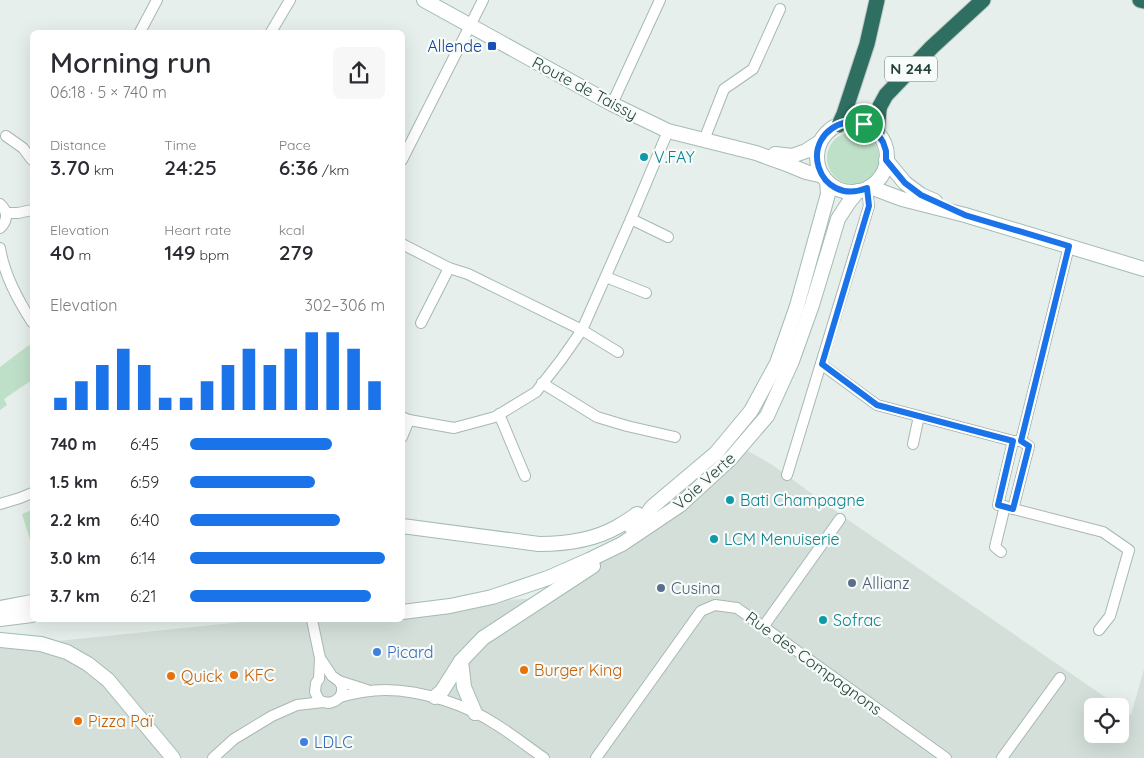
<!DOCTYPE html>
<meta charset="utf-8">
<style>
:root{--surface:#fff;--page:#f7f7f7;--text:#2b2b33;--muted:#7c7c81;--accent:#1a73e8}
body{margin:0;font-family:Quicksand,sans-serif;background:var(--page);color:var(--text);height:100vh;display:flex;flex-direction:column;font-size:19px;white-space:nowrap}
*{box-sizing:border-box;margin:0}
p{font-size:16px;color:var(--muted)}
.icon{flex:none;width:28px;height:28px;fill:none;stroke:currentColor;stroke-width:2;stroke-linecap:round;stroke-linejoin:round}
.map{position:relative;flex:1;overflow:hidden}
.details{position:absolute;left:30px;top:30px;width:375px;height:592px;display:flex;flex-direction:column;background:var(--surface);border-radius:8px;box-shadow:0 5px 20px #0002}
.details>*{flex:none}
.controls{position:absolute;left:1084px;top:698px;display:grid;gap:10px}
.controls a{display:grid;place-items:center;width:45px;height:45px;border-radius:8px;background:var(--surface);box-shadow:0 5px 20px #0002;font-size:25px}
.pin{position:absolute;display:grid;place-items:center;width:42px;height:42px;color:#fff;margin:-21px;border:2px solid #fff;border-radius:50%;box-shadow:0 1px 5px #0007}
.round{display:grid;place-items:center;flex:none;width:52px;height:52px;border-radius:8px;background:var(--page)}
.overview{display:flex;align-items:center;justify-content:space-between;height:85px;padding:0 20px}
h1{font-size:28px;font-weight:600;line-height:38px}
.stats{display:grid;grid-template-columns:repeat(3,1fr);gap:8px;height:85px;padding:5px 20px}
.stats div{display:grid;align-content:center}
.stats b{font-size:21px;font-weight:600}
.stats small{font-size:14px;font-weight:400}
.stats p{font-size:14px}
.chart{height:140px;padding:10px 20px}
.chart p{display:flex;justify-content:space-between}
.chart svg{width:100%;height:90px;margin-top:5px;stroke:var(--accent);stroke-width:6}
ul{padding:0 20px;list-style:none;font-size:16px}
li{display:grid;grid-template-columns:80px 60px 1fr;align-items:center;height:38px}
li i{height:12px;border-radius:6px;background:var(--accent)}
.map>svg:first-child{display:block}
</style>
<div class="map">
<svg width="1144" height="758" viewBox="0 0 1144 758">
<rect width="100%" height="100%" fill="#e6efeb"/>
<polygon fill="#d4dfda" points="748,451 771,464 844,517 1118,706 1092,706 1092,734 1120,734 1120,708 1131,715 1144,669 1144,758 0,758 0,647 262,620 402,620 403,608 501,600 544,598"/>
<g fill="#bfe0c8">
<circle cx="853" cy="158" r="26"/>
<polygon points="29,345 32,351 32,380 4,399 7,405 0,410 0,367"/>
<polygon points="32,510 32,546 22,514"/>
</g>
<g fill="none" stroke-linecap="round" stroke-linejoin="round">
<g stroke="#a8b8b2" stroke-width="12">
<g id="street">
<polyline points="140,32 157,0"/>
<polyline points="271,32 290,0"/>
<polyline points="612,104 660,0"/>
<polyline points="6,136 23,148 32,160"/>
<polyline points="704,140 724,89 753,69 780,9"/>
<polyline points="402,160 483,0"/>
<path d="M0,204C8,211 8,221 0,228"/>
<polyline points="6,213 18,213 32,210"/>
<polyline points="631,219 668,237"/>
<polyline points="402,244 449,268 468,274 582,330 618,352"/>
<path d="M0,248C4,275 18,300 32,322"/>
<polyline points="606,277 646,293"/>
<polyline points="421,323 449,268"/>
<polyline points="821,364 877,405 1013,441 1021,441"/>
<polyline points="542,383 597,417 627,426 675,437"/>
<polyline points="499,414 525,476"/>
<polyline points="402,417 409,420 454,428 495,417 536,392 561,360 582,330 631,219 668,131"/>
<polyline points="402,437 409,420"/>
<polyline points="1013,441 998,505 1103,532 1129,550 1110,616 1099,630"/>
<polyline points="1021,441 1069,246"/>
<polyline points="913,444 919,416"/>
<polyline points="787,475 869,206 867,188"/>
<polyline points="0,504 20,498 32,493"/>
<polyline points="1013,509 1029,446 1021,441"/>
<polyline points="1001,552 995,547 1005,506"/>
<polyline points="763,627 840,519"/>
<polyline points="320,658 319,679 316,683 315,692 319,700 323,702"/>
<polyline points="339,681 367,690"/>
<path d="M340,697C354,693 370,690 385,690C422,690 467,705 497,725C513,735 528,747 544,758"/>
<polyline points="213,758 234,739 272,716 297,705 323,702 329,703 335,701 340,697 342,692 342,686 339,681 332,676 320,658 312,620"/>
<polyline points="596,758 701,611 715,605 737,608 946,758"/>
<polyline points="1002,758 1060,678"/>
</g>
</g>
<g stroke="#a4bbb3" stroke-width="16">
<g id="secondary">
<polyline points="424,0 612,104 668,131 756,153 789,165 806,172 823,176"/>
<circle cx="852" cy="157" r="35"/>
<polyline points="775,154 792,156 806,151 820,142"/>
<polyline points="886,160 905,183 921,195 935,201"/>
<polyline points="870,187 902,199 965,215 1144,269"/>
<path d="M402,526L539,544C565,544 594,540 617,527C624,523 631,519 637,514"/>
<polyline points="631,527 645,517 652,507 716,453 751,411 777,363 797,306 828,194 827,181"/>
<polyline points="0,608 32,602"/>
<polyline points="402,612 450,606 492,597 548,578 589,560 622,544 680,505 731,458 767,416 792,361 812,305 838,219 849,202 858,191"/>
<polyline points="0,619 32,615"/>
<polyline points="0,640 41,644 67,652 88,664 108,680 173,758"/>
<polyline points="461,661 464,687 475,713"/>
<polyline points="435,697 442,691 461,661 483,638 593,566"/>
</g>
</g>
<g stroke="#c2cac8" stroke-width="17">
<g id="highway">
<polyline points="1140,0 1144,1"/>
<polyline points="839,125 844,114 867,44 877,0"/>
<polyline points="877,133 879,110 880,106 886,95 932,47 983,0"/>
</g>
</g>
<use href="#street" stroke="#fff" stroke-width="10"/>
<use href="#secondary" stroke="#fff" stroke-width="14"/>
<use href="#highway" stroke="#2f6f62" stroke-width="15"/>
</g>
<g fill="none" stroke-linecap="round" stroke-linejoin="round">
<g stroke="#fff" stroke-width="10">
<path id="route" d="M847,122H855L864,124L871,128L877,133L883,142L886,151V160L905,183L921,195L965,215L1069,246L1021,441L1029,446L1013,509L998,505L1013,441L877,405L822,364L869,206L867,188C818,208 794,135 847,122Z"/>
</g>
<use href="#route" stroke="#1a73e8" stroke-width="6"/>
</g>
<rect fill="#1a4fb4" stroke="#f7fbf9" stroke-width="2" x="487" y="41" width="10" height="10" rx="2.5"/>
<g fill="#0f9aa8" stroke="#f7fbf9" stroke-width="2">
<circle cx="644" cy="157" r="5"/>
<circle cx="730" cy="500" r="5"/>
<circle cx="714" cy="539" r="5"/>
<circle cx="823" cy="620" r="5"/>
</g>
<g fill="#5c6f8a" stroke="#f7fbf9" stroke-width="2">
<circle cx="852" cy="583" r="5"/>
<circle cx="661" cy="588" r="5"/>
</g>
<g fill="#3f7fe0" stroke="#f7fbf9" stroke-width="2">
<circle cx="377" cy="652" r="5"/>
<circle cx="304" cy="742" r="5"/>
</g>
<g fill="#e8710a" stroke="#f7fbf9" stroke-width="2">
<circle cx="524" cy="670" r="5"/>
<circle cx="234" cy="675" r="5"/>
<circle cx="171" cy="676" r="5"/>
<circle cx="78" cy="721" r="5"/>
</g>
<g text-anchor="middle" stroke-width="4.5" stroke-linejoin="round" paint-order="stroke">
<rect fill="#f7fbf9" stroke="#637a73" stroke-width="1" x="885" y="56.5" width="52" height="25" rx="4"/>
<g font-size="15" font-weight="bold" fill="#24423a">
<text x="911" y="74">N 244</text>
</g>
<g font-size="16" fill="#164399" stroke="#f7fbf9" text-anchor="end">
<text x="482" y="52">Allende</text>
</g>
<g font-size="16" fill="#24423a" stroke="#f7fbf9">
<text transform="translate(585 88) rotate(28)" y="6">Route de Taissy</text>
<text transform="translate(704 481) rotate(-42)" y="6">Voie Verte</text>
<text transform="translate(814 663) rotate(36)" y="6">Rue des Compagnons</text>
</g>
<g font-size="16" fill="#0d838f" stroke="#f7fbf9" text-anchor="start">
<text x="654" y="163">V.FAY</text>
<text x="740" y="506">Bati Champagne</text>
<text x="724" y="545">LCM Menuiserie</text>
<text x="833" y="626">Sofrac</text>
</g>
<g font-size="16" fill="#4e5e75" stroke="#f7fbf9" text-anchor="start">
<text x="862" y="589">Allianz</text>
<text x="671" y="594">Cusina</text>
</g>
<g font-size="16" fill="#366cbe" stroke="#f7fbf9" text-anchor="start">
<text x="387" y="658">Picard</text>
<text x="314" y="748">LDLC</text>
</g>
<g font-size="16" fill="#c56008" stroke="#f7fbf9" text-anchor="start">
<text x="534" y="676">Burger King</text>
<text x="244" y="681">KFC</text>
<text x="181" y="682">Quick</text>
<text x="88" y="727">Pizza Paï</text>
</g>
</g>
</svg>
<div class="controls">
<a><svg class="icon" aria-label="locate" viewBox="0 0 24 24"><circle cx="12" cy="12" r="6"/><path d="M12 2v4M12 18v4M2 12h4M18 12h4"/></svg></a>
</div>
<div class="pin" style="left:864px;top:124px;background:#1e9e55"><svg class="icon" aria-label="arrive" viewBox="0 0 24 24"><path d="M6 21V4h12l-3 4 3 4H6"/></svg></div>
<section class="details">
<div class="overview"><div><h1>Morning run</h1><p>06:18 · 5 × 740 m</p></div><a class="round"><svg class="icon" aria-label="share" viewBox="0 0 24 24"><path d="M12 15V3M7 8l5-5 5 5M5 13v7h14v-7"/></svg></a></div>
<div class="stats">
<div><p>Distance</p><b>3.70<small> km</small></b></div>
<div><p>Time</p><b>24:25</b></div>
<div><p>Pace</p><b>6:36<small> /km</small></b></div>
</div>
<div class="stats">
<div><p>Elevation</p><b>40<small> m</small></b></div>
<div><p>Heart rate</p><b>149<small> bpm</small></b></div>
<div><p>kcal</p><b>279</b></div>
</div>
<div class="chart"><p><span>Elevation</span>302–306 m</p>
<svg viewBox="0 0 160 44" preserveAspectRatio="none"><path d="M5 44V38M15 44V30M25 44V22M35 44V14M45 44V22M55 44V38M65 44V38M75 44V30M85 44V22M95 44V14M105 44V22M115 44V14M125 44V6M135 44V6M145 44V14M155 44V30"/></svg>
</div>
<ul>
<li><b>740 m</b>6:45<i style="width:73%"></i></li>
<li><b>1.5 km</b>6:59<i style="width:64%"></i></li>
<li><b>2.2 km</b>6:40<i style="width:77%"></i></li>
<li><b>3.0 km</b>6:14<i style="width:100%"></i></li>
<li><b>3.7 km</b>6:21<i style="width:93%"></i></li>
</ul>
</section>
</div>
